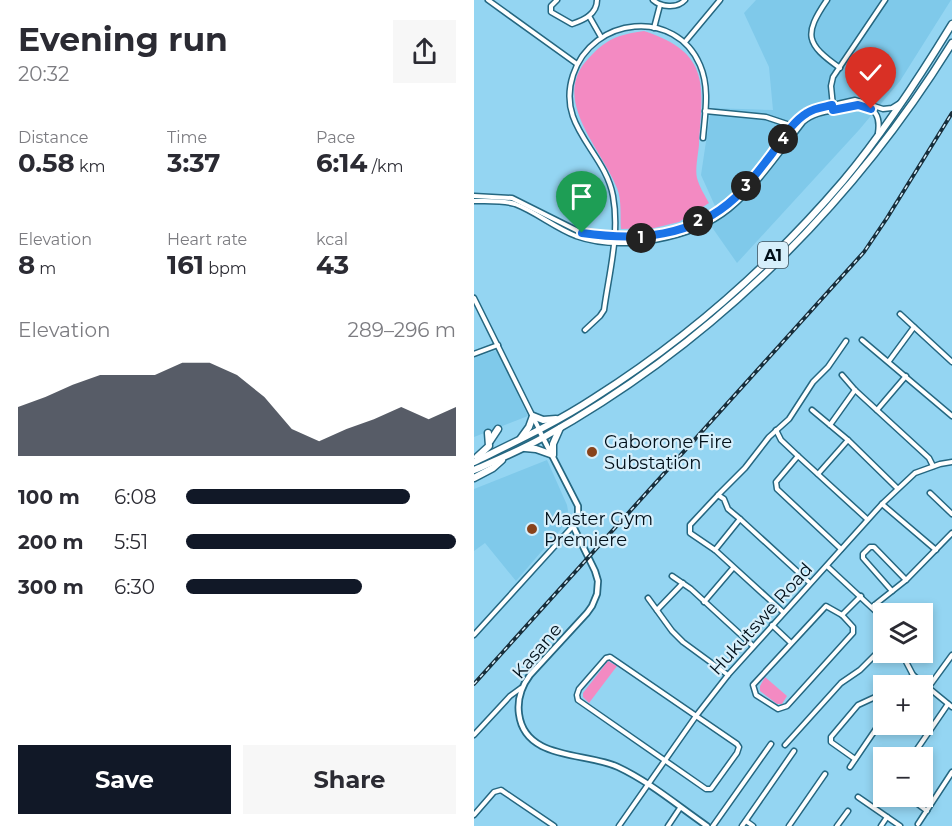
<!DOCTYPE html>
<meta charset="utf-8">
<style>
:root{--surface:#fff;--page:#f7f7f7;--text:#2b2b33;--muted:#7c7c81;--accent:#111827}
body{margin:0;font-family:Montserrat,sans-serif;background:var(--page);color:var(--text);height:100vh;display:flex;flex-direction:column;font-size:22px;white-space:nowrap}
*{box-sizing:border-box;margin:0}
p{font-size:20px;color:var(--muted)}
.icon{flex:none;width:33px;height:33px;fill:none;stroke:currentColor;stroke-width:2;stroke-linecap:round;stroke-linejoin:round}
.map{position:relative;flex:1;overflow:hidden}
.panel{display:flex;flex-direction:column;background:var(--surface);width:474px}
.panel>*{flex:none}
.controls{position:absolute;left:399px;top:603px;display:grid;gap:12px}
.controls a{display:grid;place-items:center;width:60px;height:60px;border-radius:0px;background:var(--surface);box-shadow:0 3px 9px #0003;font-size:30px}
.pin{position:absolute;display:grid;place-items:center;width:51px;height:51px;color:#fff;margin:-62px -26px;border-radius:50% 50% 50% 0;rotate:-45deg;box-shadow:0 0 6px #0007}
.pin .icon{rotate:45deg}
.km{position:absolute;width:30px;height:30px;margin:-15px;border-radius:50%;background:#222;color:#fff;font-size:16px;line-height:30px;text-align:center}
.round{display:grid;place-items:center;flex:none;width:63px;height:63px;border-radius:0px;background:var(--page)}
.overview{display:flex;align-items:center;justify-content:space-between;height:102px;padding:0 18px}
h1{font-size:33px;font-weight:700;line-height:45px}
.figures{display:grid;grid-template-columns:repeat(3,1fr);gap:9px;height:102px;padding:6px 18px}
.figures div{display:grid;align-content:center}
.figures b{font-size:26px;font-weight:700}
.figures small{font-size:16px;font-weight:400}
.figures p{font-size:16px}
.chart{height:168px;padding:12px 18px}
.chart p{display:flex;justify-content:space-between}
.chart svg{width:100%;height:108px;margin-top:6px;fill:var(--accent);opacity:.7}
.primary-button{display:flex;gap:12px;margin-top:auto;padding:12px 18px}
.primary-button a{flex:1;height:69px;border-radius:0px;background:var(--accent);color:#fff;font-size:24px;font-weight:700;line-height:69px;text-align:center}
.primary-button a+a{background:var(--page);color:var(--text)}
ul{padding:0 18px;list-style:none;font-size:20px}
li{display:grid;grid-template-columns:96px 72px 1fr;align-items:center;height:45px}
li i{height:15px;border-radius:8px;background:var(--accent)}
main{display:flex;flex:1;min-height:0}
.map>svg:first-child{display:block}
</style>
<main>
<section class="panel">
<div class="overview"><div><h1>Evening run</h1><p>20:32</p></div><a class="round"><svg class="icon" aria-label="share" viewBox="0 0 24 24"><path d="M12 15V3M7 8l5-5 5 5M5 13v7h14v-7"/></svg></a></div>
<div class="figures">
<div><p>Distance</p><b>0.58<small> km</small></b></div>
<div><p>Time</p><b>3:37</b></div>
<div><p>Pace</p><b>6:14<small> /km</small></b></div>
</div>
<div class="figures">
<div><p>Elevation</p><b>8<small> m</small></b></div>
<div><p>Heart rate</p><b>161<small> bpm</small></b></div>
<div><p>kcal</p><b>43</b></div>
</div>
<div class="chart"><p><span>Elevation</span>289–296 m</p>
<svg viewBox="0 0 160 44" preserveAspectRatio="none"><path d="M0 44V24L10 20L20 15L30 11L40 11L50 11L60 6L70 6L80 11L90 20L100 33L110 38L120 33L130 29L140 24L150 29L160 24V44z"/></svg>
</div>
<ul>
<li><b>100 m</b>6:08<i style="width:83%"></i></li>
<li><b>200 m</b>5:51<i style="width:100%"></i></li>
<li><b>300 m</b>6:30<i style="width:65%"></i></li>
</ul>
<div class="primary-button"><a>Save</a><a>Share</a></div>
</section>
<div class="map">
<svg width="478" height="826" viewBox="0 0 478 826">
<rect width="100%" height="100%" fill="#94d5f2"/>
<g fill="#7fc9ea">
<polygon points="282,0 477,0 426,81 385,130 263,263 228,213 241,206 227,175 237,108 299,110 295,67 270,13"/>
<polygon points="23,350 54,416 0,437 0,358"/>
<polygon points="73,460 93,505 94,511 87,529 42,581 11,543 0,551 0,489"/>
</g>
<g fill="#f38ac2">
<path d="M170,31C237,53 229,85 225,145C224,155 221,169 223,178C225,186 231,196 235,203L205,222L180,228L147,229C146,217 148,200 143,188C128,149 76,99 114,59C132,39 143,35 170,31Z"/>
<polygon points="134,661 143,666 115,703 109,697 109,693"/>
<polygon points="291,677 313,696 308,704 303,704 286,691 286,686"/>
</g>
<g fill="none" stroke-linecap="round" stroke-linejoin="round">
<g stroke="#256781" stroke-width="7">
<g id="minor">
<polyline points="14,0 103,64"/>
<path d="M83,0L77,6V12L98,24C110,20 123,14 123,0"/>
<path d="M179,0C187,7 203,9 211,0"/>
<path d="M353,0C329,35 332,44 366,68"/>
<polyline points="115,16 127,37"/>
<polyline points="180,28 186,5"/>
<polyline points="211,42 246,0"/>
<polyline points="359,106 357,86 359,77 411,0"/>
<polyline points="231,111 292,117 319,126"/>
<polyline points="0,196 38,198 108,233 158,238 181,236 225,221 244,211 257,202 268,191 319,126 333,113 359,105 381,100 409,109 418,108 426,103"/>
<path d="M0,201C13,201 29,200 41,204C62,212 81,228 102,236C147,252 218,239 255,209C283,186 307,150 329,122C338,114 349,112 361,110C383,104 409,101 404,133"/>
<polyline points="0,298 65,429"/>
<polyline points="426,314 478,362"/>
<path d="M111,330L126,316L130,310C135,273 146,234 139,196C131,151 82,127 99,75C118,16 202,8 226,65C236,88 231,114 229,138"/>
<polyline points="388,340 478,416"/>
<polyline points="0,354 24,345"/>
<polyline points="415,361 440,327"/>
<polyline points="368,375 381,390 455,458 459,466"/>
<polyline points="338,410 374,440 423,488"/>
<polyline points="403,410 432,376"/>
<polyline points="356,425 381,390"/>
<polyline points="302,430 307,440 324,456"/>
<polyline points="344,474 374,440"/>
<polyline points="456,493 478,514"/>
<polyline points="244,495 271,468 295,437 315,419 339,382 354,367 372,341"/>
<polyline points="408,504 462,550"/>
<polyline points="367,549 303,489 302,482 324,456 393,519"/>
<polyline points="241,550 216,533 216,525 244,495 250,499 254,509 266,519"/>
<polyline points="353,566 410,619"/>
<polyline points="198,576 217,589 279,646"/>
<polyline points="418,591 389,558 389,554 396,547 400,547 432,580"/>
<polyline points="174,598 198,631 209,642 254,675"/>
<polyline points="230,602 259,568"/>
<polygon points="352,606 368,615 379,627 379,633 313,706 304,709 282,695 279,685"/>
<polyline points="398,607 432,580 478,533"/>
<polyline points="183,610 209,583"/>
<polyline points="309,612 241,550 266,519 336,583"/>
<polyline points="368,615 387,596"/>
<polyline points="298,625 317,643"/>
<polyline points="0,635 99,526"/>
<polyline points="427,652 439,675 478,707"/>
<polygon points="136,657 263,744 265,747 263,753 237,789 232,789 104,700 103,695 105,689 132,658"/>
<polyline points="430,686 439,675"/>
<polyline points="454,688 478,655"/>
<polyline points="0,735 36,696 47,688"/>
<polyline points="311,745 367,683 386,670 410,646"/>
<polyline points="437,758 474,704"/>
<polyline points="381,759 357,742 357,737 384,705 410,693"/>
<polyline points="376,767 410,717"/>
<polyline points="433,796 453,811"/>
<polyline points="384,797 426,826"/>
<polyline points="409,799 411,796"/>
<polyline points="0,815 20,792 27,790 80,826"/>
<polyline points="272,821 279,826"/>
<polyline points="444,824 478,772"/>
<polyline points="145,826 222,716 254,675 408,504 441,473 466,464 478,462"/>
<polyline points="194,826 206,808"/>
<polyline points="239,826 297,744"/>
<polyline points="268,826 320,751"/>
<polyline points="315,826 351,774"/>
<polyline points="363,826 374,811"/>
<polyline points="407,826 413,817"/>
</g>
</g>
<g stroke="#256781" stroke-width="8">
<path id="tertiary" d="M65,430L104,506V519L99,526L121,571L124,581L123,594L118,606L113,613L56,675C47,687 43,699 45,714C51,761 113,752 144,767C176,782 204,806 233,826"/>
</g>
<g stroke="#256781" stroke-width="9">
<g id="trunk">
<polyline points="47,438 55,427 59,416 69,420 82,419"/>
<polyline points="16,441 24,429"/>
<polyline points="51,448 62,449 79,455 79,444 86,428"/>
<polyline points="3,457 15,446 14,433"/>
<path d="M0,462C41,442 82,423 120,398C213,339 298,264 369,181C410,132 445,78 478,24"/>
<path d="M0,470C23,460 47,450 70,437C237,344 378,205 478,43"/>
<polyline points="0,478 19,468 28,460"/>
</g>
</g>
<use href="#minor" stroke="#fff" stroke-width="4"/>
<use href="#tertiary" stroke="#fff" stroke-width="4.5"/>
<use href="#trunk" stroke="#fff" stroke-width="6"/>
<g stroke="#172e3b" stroke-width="4">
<polyline id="rail" points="0,684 390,252 413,218 478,113"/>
</g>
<use href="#rail" stroke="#d6effb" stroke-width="1.5" stroke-dasharray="4.5" stroke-linecap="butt"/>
</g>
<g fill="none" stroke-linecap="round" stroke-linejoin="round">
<g stroke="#fff" stroke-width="12">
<path id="route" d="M108,233C164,241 218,238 262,197C275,184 286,169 297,155C307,141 318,122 333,113C340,108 350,107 358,105L359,110L384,105L397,109"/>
</g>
<use href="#route" stroke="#1a73e8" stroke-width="8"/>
</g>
<g fill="#88431b" stroke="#d6effb" stroke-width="2">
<circle cx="118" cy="452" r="6"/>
<circle cx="58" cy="529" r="6"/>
</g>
<g text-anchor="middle" stroke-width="4.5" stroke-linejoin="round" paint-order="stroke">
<rect fill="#d6effb" stroke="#40525d" stroke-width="1.5" x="284" y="242" width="30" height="26" rx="4.5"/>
<g font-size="16" font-weight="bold" fill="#000f19">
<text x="299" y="261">A1</text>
</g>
<g font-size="18" fill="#000f19" stroke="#d6effb" text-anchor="start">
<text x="130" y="448">Gaborone Fire<tspan x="130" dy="21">Substation</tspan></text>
<text x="70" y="525">Master Gym<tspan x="70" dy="21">Premiere</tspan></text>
</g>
<g font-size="18" fill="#000f19" stroke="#d6effb">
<text transform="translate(287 619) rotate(-48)" y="6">Hukutswe Road</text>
<text transform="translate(63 651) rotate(-50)" y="6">Kasane</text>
</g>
</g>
</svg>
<div class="controls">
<a><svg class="icon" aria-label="layers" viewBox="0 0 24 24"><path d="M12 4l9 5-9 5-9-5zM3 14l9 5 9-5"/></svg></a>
<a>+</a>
<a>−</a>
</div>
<div class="pin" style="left:108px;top:233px;background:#1e9e55"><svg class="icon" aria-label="arrive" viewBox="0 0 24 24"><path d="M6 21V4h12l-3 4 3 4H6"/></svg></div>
<div class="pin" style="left:397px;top:109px;background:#d93025"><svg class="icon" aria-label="check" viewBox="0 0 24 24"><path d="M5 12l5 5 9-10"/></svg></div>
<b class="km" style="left:167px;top:238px">1</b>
<b class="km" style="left:224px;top:221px">2</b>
<b class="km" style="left:272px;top:186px">3</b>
<b class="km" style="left:309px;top:139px">4</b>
</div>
</main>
